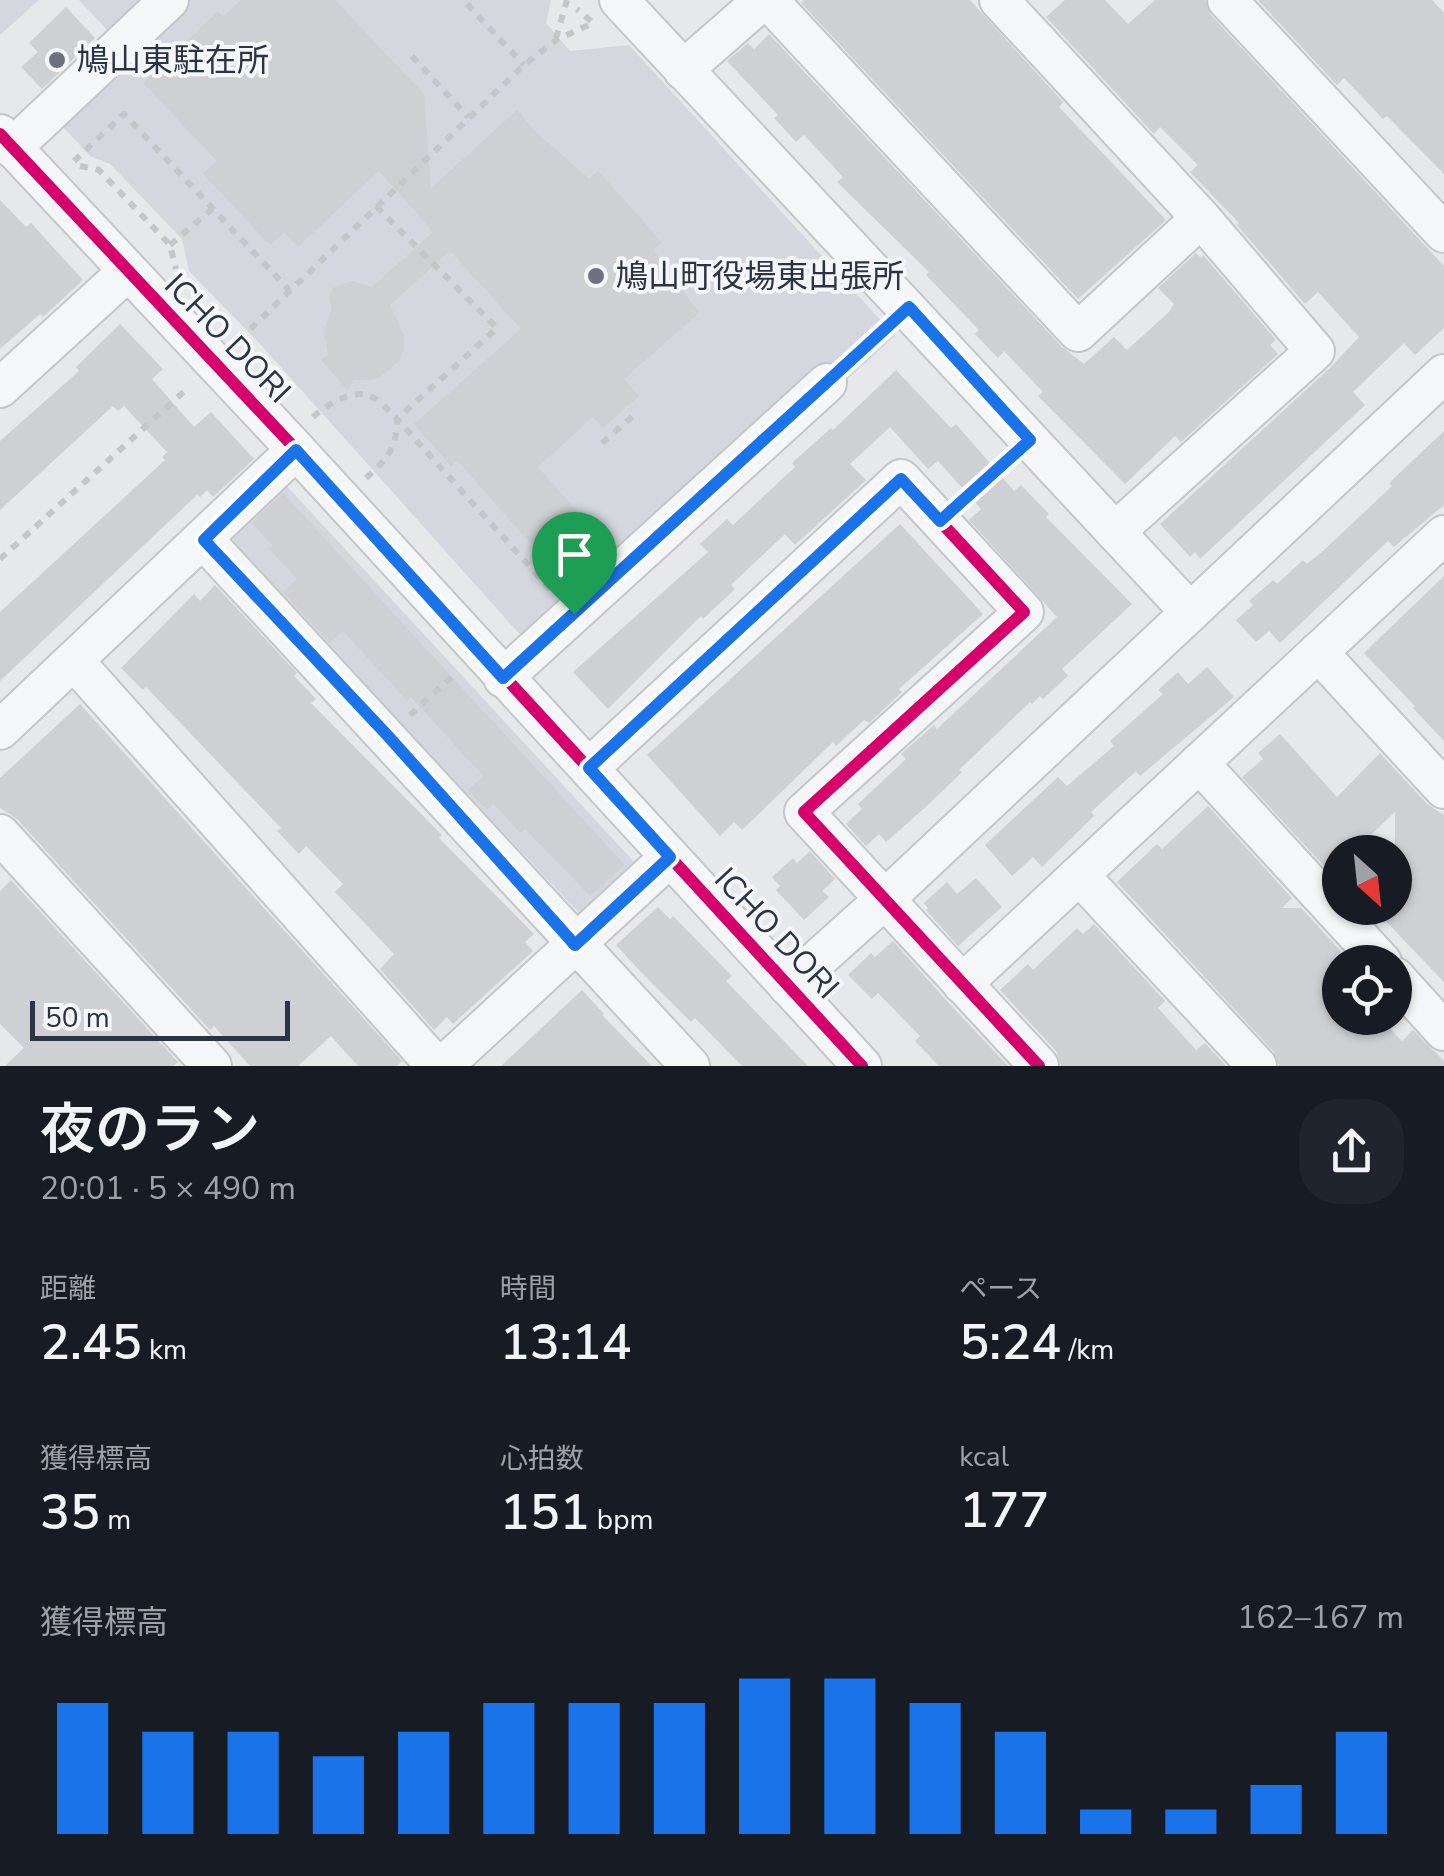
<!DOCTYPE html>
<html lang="ja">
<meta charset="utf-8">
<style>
:root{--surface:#171b24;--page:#20242c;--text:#f1f3f6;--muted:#9ea1a6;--accent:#1a73e8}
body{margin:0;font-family:"Nunito Sans","Noto Sans JP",sans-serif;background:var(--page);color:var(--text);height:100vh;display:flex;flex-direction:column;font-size:38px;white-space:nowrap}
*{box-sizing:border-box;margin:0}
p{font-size:32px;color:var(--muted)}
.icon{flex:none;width:55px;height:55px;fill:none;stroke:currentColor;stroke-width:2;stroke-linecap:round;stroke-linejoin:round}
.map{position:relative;height:1066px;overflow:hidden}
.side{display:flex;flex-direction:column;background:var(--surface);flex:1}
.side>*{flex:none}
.needle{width:65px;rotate:153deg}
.buttons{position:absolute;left:1322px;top:835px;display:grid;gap:20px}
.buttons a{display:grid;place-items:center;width:90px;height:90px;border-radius:50%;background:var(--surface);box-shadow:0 2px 8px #0004;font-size:50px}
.scale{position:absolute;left:30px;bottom:25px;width:260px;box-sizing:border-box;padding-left:10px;border:5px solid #2b3445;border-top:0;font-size:28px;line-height:35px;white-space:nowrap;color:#2b3445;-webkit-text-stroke:8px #f4f6f9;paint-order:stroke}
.pin{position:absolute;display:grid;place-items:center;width:85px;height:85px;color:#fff;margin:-102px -42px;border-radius:50% 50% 50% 0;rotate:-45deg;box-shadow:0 0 10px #0007}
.pin .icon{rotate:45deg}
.round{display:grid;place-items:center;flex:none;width:105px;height:105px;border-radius:40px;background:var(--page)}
.headline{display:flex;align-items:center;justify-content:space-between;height:170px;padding:0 40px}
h1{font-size:55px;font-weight:600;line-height:75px}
.stats{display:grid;grid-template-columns:repeat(3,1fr);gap:15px;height:170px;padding:10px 40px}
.stats div{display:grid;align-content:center}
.stats b{font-size:50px;font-weight:600}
.stats small{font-size:28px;font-weight:400}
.stats p{font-size:28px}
.chart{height:280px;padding:20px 40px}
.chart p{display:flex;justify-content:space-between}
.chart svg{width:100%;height:180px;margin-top:10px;stroke:var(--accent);stroke-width:6}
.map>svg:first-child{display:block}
</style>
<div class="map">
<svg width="1444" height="1066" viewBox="0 0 1444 1066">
<rect width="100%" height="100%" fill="#e6e8ea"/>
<g fill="#d4d7dd">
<polygon points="0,0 39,0 0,35"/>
<polygon points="79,0 551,0 546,23 570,51 629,45 895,336 540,657 262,346 189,271 182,239 110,164 90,156 42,104 114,37"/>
<polygon points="284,483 636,864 581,915 233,546 235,528"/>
</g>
<g fill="#ced0d3">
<polygon points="241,0 335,0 424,94 431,188 517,110 534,130 589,179 598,171 662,242 653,250 699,313 624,379 639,396 603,428 593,417 538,467 607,544 577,571 555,547 543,558 457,460 451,466 414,424 521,329 450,251 390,305 404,336 404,350 399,361 380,377 371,380 353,380 348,391 321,360 328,355 324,330 332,310 329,297 333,288 352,281 372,287 433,232 379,171 298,247 284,232 270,245 203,174 217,161 143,83 218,11 223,17"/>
<polygon points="804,0 970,0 1063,102 1059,107 1166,220 1078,299 801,3"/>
<polygon points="1065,0 1105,0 1128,24 1155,0 1205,0 1211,15 1444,266 1444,328 1415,355 1404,343 1353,392 1365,405 1200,559 1195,552 1190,557 1160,524 1330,368 1359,337 1318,292 1305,304 1237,225 1239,223 1190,172 1198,165 1160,127 1154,134 1046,17"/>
<polygon points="1258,0 1432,0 1444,13 1444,174 1387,116 1383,119 1344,78 1337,85"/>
<polygon points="66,7 95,38 42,89 21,67 38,52 29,43"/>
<polygon points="769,34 1062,347 1084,364 1114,337 1127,350 1169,312 1174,304 1158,288 1196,253 1201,258 1203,255 1276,340 1270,345 1278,354 1181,442 1175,436 1125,484 1038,396 1043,392 1004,351 998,358 975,334 979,330 926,275 929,272 837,182 843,177 804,135 796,142 774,118 778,115 727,61 748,43 754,49"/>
<polygon points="0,200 26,227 31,223 83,280 43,317 40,314 0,349"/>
<polygon points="120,324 163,369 152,379 194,427 211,412 254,459 213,497 207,490 200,497 197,495 0,681 0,612 165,460 162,457 167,452 124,406 118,411 113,406 0,510 0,441 79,371 76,367"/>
<polygon points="896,370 951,428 956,424 1014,491 1021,485 1049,514 1046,517 1132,604 1062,669 1068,676 1043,699 1040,696 1032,704 1030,702 959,770 962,772 928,805 886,842 879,834 866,846 846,824 862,809 858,804 906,759 901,754 934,725 937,729 1057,617 969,520 981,509 938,461 928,469 890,427 850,464 866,480 795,545 785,534 731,585 735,589 703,619 701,616 608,709 573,672 708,552 700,544 727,519 733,525 795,467 792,463 831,428 833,430"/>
<polygon points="1444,431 1444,505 1394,547 1388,541 1280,643 1269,631 1256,642 1236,620 1253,605 1249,601 1273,580 1277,584 1303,560 1307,564 1324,550 1392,486 1389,483"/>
<polygon points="283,493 625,865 590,896 525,829 520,833 494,804 487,810 468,790 483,776 411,697 407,701 343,631 330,643 283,592 297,579 269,549 273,546 252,523"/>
<polygon points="900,524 983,614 899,689 902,692 869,723 864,720 836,746 833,742 742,830 734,822 720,836 647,755"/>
<polygon points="1444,576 1444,741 1413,708 1415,706 1364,653"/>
<polygon points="215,585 297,673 294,676 316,699 311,703 442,835 439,838 534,934 525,942 533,951 453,1024 447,1017 434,1030 380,969 394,954 335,892 343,884 306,846 299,854 277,831 281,828 146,687 143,690 121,668 194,594 200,601"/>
<polygon points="1207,667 1234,697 1140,776 1136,771 1091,812 1094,816 1042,867 1033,857 1012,876 985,845 1058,777 1067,786 1114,746 1110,741 1163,694 1158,690 1178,672 1188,684"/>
<polygon points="80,704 402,1061 397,1066 358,1066 331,1036 298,1066 250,1066 214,1026 210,1030 17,819 0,808 0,778"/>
<polygon points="1280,734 1337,797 1380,753 1427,804 1444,815 1444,982 1377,912 1371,917 1362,908 1395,908 1395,812 1353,852 1339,852 1324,866 1242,777 1263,759 1258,753"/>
<polygon points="1208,806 1292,898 1282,908 1301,908 1340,950 1340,1018 1380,1018 1402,1041 1413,1030 1444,1061 1444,1066 1279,1066 1273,1051 1117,882 1157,844 1162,849"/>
<polygon points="810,851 835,879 822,891 829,897 804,920 776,890 780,886 772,877 793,858 797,863"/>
<polygon points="976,878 1002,907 958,946 926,910 928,908 924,903 947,882 957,894"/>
<polygon points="11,880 178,1062 173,1066 5,1066 24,1048 0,1024 0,891"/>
<polygon points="658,907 670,919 673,916 732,976 726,981 808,1066 742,1066 695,1018 691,1022 642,973 616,945"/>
<polygon points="1094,924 1165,1001 1158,1008 1196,1050 1205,1043 1226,1066 1061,1066 1056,1051 1000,990 1028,964 1033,970 1077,928 1083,934"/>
<polygon points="893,941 945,999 1008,1066 939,1066 915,1041 920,1036 878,993 872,999 848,975 871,953 875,957"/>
<polygon points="582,990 604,1014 602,1015 652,1066 501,1066"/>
</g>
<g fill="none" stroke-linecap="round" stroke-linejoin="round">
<g stroke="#c4c6c8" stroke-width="42">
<g id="minor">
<polyline points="619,0 1190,612"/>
<polyline points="768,0 1078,332 1201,218"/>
<polyline points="999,0 1201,218 1315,351 1115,532"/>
<polyline points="1227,0 1444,233"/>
<polyline points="683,70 763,0"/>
<polyline points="0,134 288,441 862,1066"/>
<polyline points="12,148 169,0"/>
<polyline points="0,388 127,272"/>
<polyline points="204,540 690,1066"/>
<polyline points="1318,652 1444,789"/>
<polyline points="74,661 436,1066"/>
<polyline points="503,678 827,383"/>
<polyline points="0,730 296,450"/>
<polyline points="1199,763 1382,962"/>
<polyline points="589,768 901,479 1024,612 804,812 1039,1066"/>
<polyline points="0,834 212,1066"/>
<polyline points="1079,875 1257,1066"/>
<polyline points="1395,977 1444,1031"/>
<polyline points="962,984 1444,535"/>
<polyline points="788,986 885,899 1444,374"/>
<polyline points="443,1066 670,857"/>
</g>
</g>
<g stroke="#c5c6ca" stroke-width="6" stroke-dasharray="8 8" stroke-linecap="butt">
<polyline points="467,4 524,65"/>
<polyline points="556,38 567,0"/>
<polyline points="412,56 468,117"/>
<polyline points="74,161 124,114 289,290"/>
<polyline points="80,166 99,170 170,245 176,269"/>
<polyline points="170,245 212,209"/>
<polyline points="239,340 524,65 556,40 593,23 577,9"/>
<polyline points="850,362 881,333"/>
<path d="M313,417C327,405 353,387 372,397C381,401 389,412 397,419L550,589"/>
<polyline points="602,443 633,416"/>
<path d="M366,478C387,459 397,449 397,419L497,328L376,206"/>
<polyline points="964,500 1007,462"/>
<polyline points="0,559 189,387"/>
<polyline points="410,715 456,673"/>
</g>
<use href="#minor" stroke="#f5f6f7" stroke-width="38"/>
<g stroke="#f4f6f9" stroke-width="19">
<g id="cycleway">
<polyline points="0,134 288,441 862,1066"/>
<polyline points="589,768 901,479 1024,612 804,812 1039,1066"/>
</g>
</g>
<use href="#cycleway" stroke="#d6006c" stroke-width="12"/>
</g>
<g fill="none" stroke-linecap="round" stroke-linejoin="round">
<g stroke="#fff" stroke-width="20">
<polygon id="route" points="909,307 1030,440 940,521 901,479 589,768 670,857 575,945 388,736 204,540 296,450 503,678"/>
</g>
<use href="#route" stroke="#1a73e8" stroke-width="12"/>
</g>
<g fill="#6c737f" stroke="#f4f6f9" stroke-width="4">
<circle cx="57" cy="60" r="10"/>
<circle cx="596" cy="276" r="10"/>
</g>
<g text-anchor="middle" stroke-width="8" stroke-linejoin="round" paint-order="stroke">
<g font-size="32" fill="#2b3445" stroke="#f4f6f9" text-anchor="start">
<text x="77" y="71">鳩山東駐在所</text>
<text x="616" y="287">鳩山町役場東出張所</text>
</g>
<g font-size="32" fill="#2b3445" stroke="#f4f6f9">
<text transform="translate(228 338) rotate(46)" y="11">ICHO DORI</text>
<text transform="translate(777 933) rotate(47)" y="11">ICHO DORI</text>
</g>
</g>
</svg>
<div class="buttons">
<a><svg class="needle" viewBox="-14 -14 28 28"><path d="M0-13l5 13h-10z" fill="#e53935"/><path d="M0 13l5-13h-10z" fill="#9ea1a6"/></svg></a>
<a><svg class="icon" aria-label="locate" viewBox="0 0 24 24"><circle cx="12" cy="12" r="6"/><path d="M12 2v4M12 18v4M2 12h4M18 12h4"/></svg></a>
</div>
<div class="scale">50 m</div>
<div class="pin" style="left:574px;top:614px;background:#1e9e55"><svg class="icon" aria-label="arrive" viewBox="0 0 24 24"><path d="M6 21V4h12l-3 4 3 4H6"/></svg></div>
</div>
<section class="side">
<div class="headline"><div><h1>夜のラン</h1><p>20:01 · 5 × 490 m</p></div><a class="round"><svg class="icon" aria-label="share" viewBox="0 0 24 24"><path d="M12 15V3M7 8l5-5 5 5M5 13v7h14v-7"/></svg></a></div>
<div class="stats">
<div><p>距離</p><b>2.45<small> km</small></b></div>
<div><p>時間</p><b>13:14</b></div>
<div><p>ペース</p><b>5:24<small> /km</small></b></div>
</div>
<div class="stats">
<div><p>獲得標高</p><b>35<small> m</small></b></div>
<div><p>心拍数</p><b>151<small> bpm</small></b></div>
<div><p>kcal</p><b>177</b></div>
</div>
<div class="chart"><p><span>獲得標高</span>162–167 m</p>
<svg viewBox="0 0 160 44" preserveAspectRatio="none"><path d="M5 44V12M15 44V19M25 44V19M35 44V25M45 44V19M55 44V12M65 44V12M75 44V12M85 44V6M95 44V6M105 44V12M115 44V19M125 44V38M135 44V38M145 44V32M155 44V19"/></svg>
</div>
</section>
